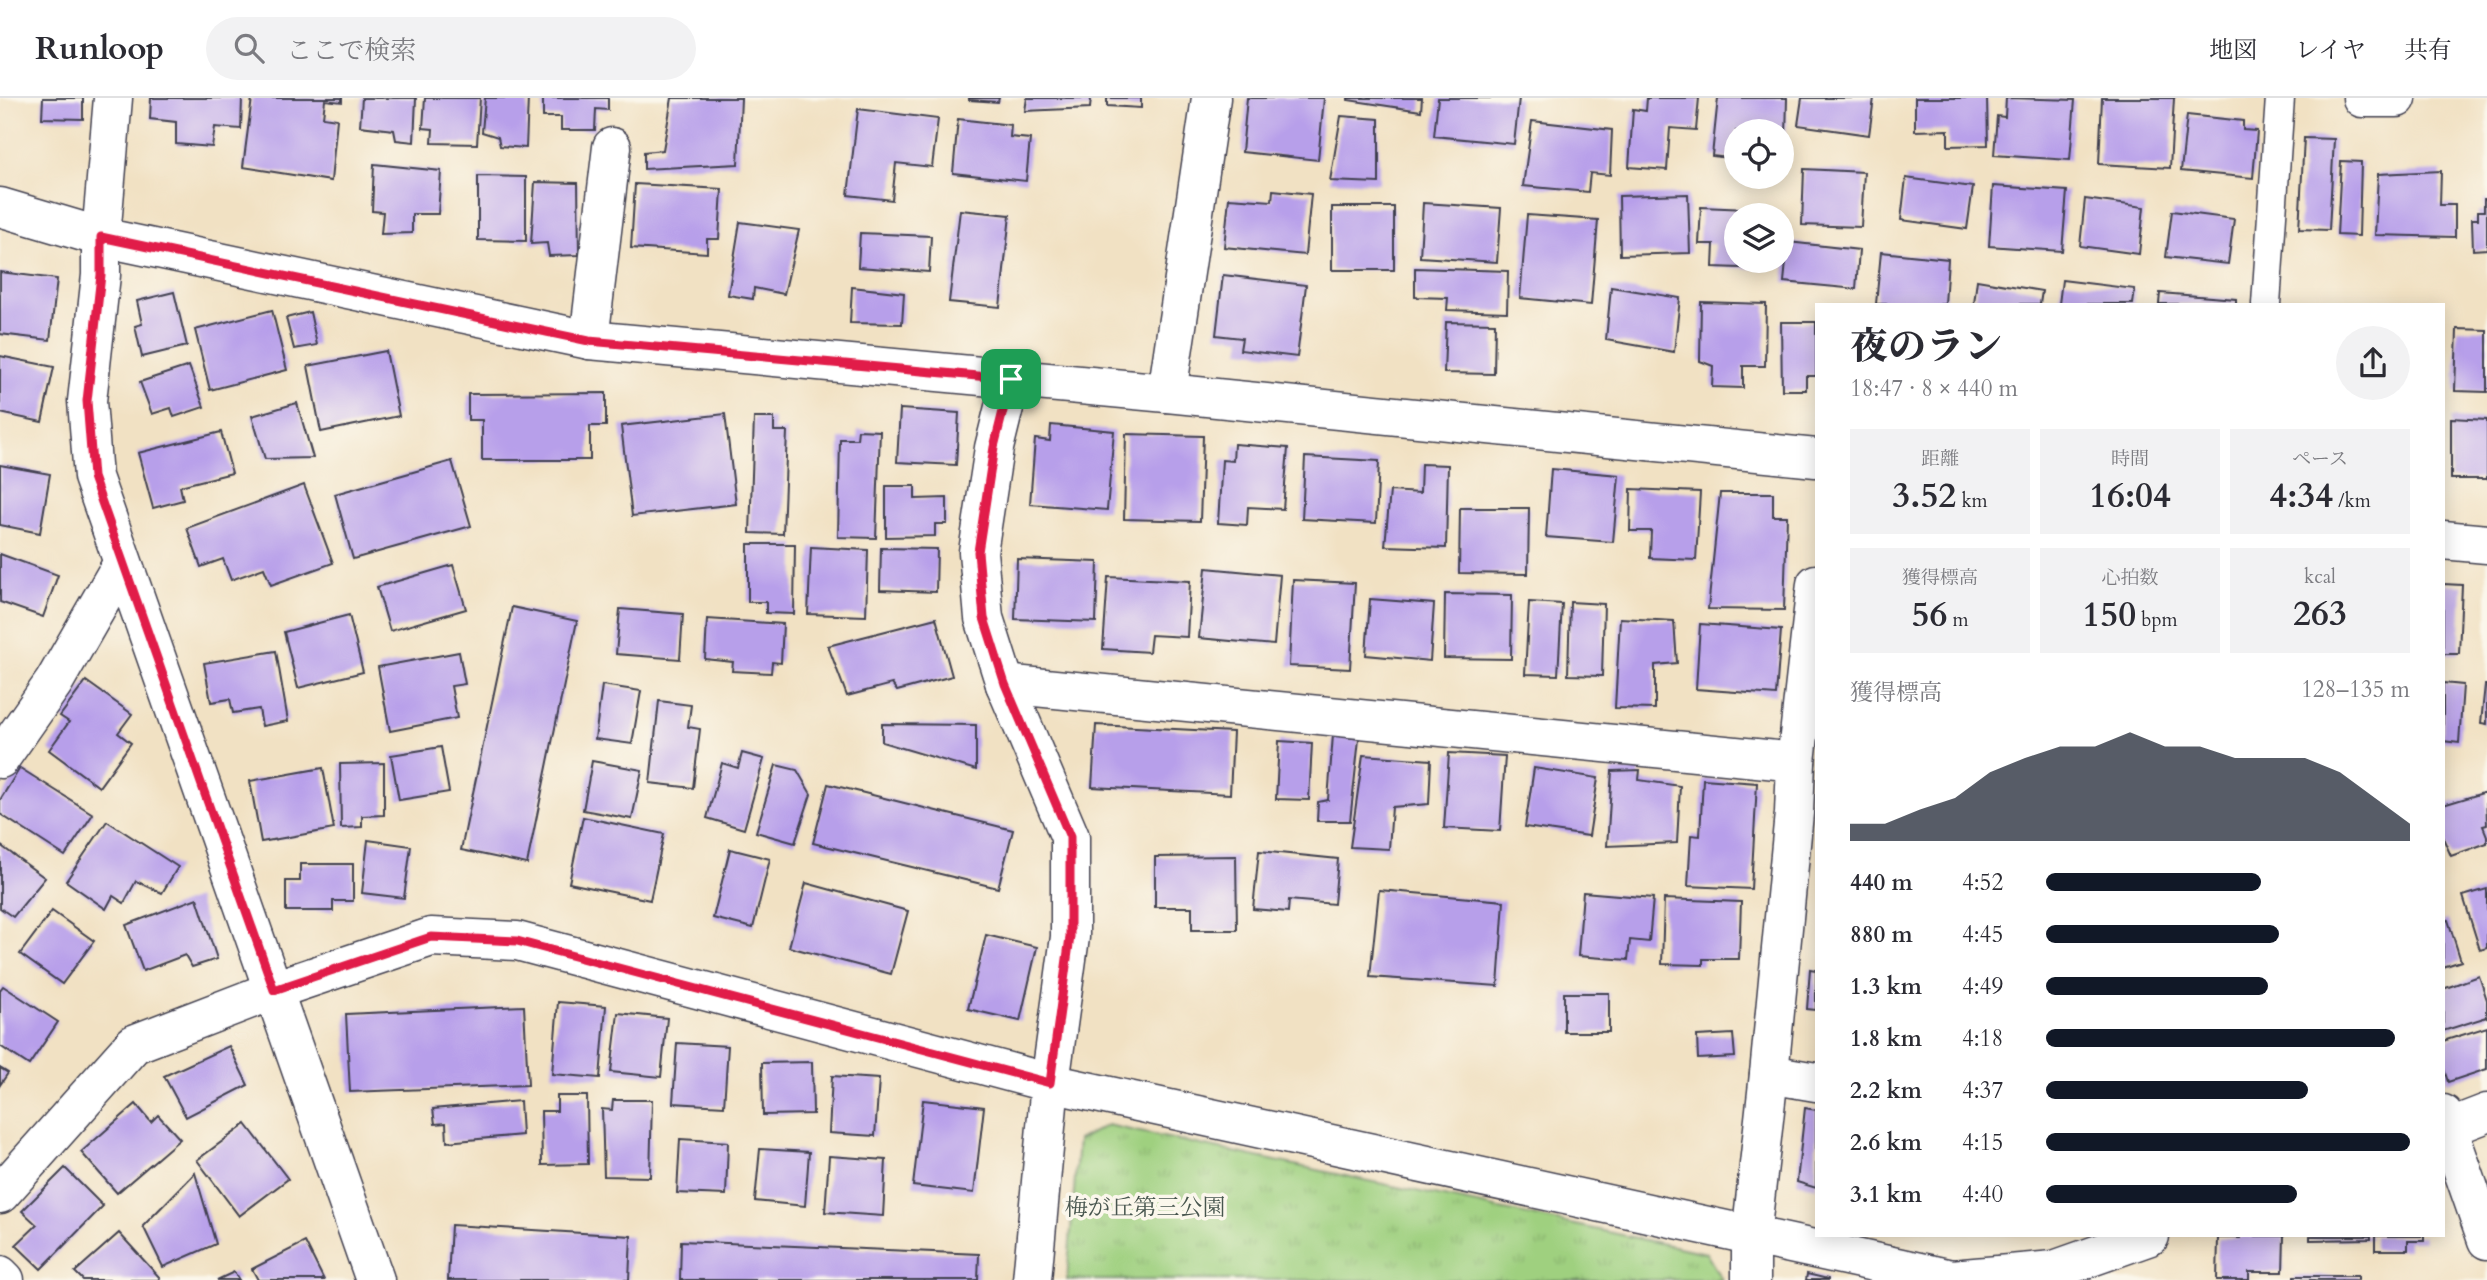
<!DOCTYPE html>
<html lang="ja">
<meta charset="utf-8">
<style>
:root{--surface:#fff;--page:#f2f2f3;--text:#2b2b33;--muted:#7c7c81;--line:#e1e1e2;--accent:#111827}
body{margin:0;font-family:Cardo,"Noto Serif JP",serif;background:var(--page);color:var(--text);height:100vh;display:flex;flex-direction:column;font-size:26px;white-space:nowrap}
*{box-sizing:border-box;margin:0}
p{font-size:23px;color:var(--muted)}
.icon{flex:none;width:38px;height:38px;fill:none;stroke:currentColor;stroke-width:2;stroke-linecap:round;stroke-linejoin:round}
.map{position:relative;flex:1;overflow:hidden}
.drawer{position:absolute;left:1815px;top:205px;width:630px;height:934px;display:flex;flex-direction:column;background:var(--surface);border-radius:0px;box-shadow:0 4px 18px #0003}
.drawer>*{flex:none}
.controls{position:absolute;left:1724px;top:21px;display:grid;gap:14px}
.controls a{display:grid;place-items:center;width:70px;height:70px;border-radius:50%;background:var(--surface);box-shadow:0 4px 18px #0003;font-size:35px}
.pin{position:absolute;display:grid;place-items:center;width:60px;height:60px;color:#fff;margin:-30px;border-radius:14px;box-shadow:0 4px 10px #0006}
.round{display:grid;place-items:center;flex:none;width:74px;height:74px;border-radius:37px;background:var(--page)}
.overview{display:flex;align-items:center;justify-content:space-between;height:119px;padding:0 35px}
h1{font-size:38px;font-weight:800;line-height:52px}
.figures{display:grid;grid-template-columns:repeat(3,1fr);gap:10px;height:119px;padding:7px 35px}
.figures div{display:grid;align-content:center;border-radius:0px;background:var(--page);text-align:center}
.figures b{font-size:35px;font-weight:800}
.figures small{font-size:19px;font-weight:400}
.figures p{font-size:19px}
.chart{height:196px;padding:14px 35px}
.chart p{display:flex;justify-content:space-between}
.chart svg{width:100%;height:126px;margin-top:7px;fill:var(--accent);opacity:.7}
ul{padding:0 35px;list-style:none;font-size:23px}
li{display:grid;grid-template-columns:112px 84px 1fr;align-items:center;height:52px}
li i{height:18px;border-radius:9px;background:var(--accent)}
header{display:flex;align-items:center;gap:42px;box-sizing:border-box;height:98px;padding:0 35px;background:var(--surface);border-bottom:2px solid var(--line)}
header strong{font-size:33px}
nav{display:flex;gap:38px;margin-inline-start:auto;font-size:24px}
.search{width:490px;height:63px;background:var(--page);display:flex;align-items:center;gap:18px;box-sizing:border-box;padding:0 24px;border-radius:38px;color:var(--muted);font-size:26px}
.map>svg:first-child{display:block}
</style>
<header>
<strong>Runloop</strong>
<div class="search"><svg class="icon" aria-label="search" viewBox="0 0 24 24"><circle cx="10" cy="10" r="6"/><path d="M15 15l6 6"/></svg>ここで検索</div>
<nav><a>地図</a><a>レイヤ</a><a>共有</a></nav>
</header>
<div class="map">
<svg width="2487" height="1182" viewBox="0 0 2487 1182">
<defs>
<pattern id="park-tufts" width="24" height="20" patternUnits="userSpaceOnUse" patternTransform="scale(1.75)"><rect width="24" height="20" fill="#9fd07f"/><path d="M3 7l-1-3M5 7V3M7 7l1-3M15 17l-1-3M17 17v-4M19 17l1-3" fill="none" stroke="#89b26f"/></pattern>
</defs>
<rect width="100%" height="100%" fill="#fbf7ec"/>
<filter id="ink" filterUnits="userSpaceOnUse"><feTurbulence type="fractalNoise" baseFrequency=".0143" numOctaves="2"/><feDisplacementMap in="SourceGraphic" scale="14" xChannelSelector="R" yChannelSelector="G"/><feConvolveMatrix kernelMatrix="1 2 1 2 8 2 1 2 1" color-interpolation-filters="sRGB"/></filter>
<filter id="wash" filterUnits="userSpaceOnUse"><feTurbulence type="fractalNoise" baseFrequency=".00686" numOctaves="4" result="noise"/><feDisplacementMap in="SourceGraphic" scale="28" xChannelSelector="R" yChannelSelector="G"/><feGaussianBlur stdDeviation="1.57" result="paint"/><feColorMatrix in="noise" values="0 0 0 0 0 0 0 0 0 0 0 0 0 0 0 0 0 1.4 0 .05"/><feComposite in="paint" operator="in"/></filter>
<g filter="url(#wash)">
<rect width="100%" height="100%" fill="#f1e1c3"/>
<polygon fill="url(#park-tufts)" stroke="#60795d" stroke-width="2" points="1107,1027 1706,1155 1722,1182 1067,1182 1078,1042"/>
<g id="blocks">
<g fill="#b79fea">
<polygon points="43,0 83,0 83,21 42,20"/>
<polygon points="151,0 242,0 241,31 215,29 212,49 176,46 176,24 150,21"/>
<polygon points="252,0 342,0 342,4 325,2 323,19 337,21 331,83 243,69"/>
<polygon points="362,0 416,0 414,44 396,42 394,32 360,28"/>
<polygon points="425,0 480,0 477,46 432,45 433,31 423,30"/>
<polygon points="485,0 528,0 526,50 500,48 498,39 482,34"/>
<polygon points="543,0 608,0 608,12 596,11 595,32 561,32 561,19 543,19"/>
<polygon points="672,0 741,0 738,66 644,71 644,54 663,52"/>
<polygon points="969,0 999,0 998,4 969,2"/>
<polygon points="1027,0 1091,0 1090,10 1025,13"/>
<polygon points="1107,0 1141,0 1141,10 1107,8"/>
<polygon points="1247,0 1324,0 1318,62 1242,54"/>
<polygon points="1348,0 1422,0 1421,13 1348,2"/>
<polygon points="1438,0 1519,0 1514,46 1434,38"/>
<polygon points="1647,0 1699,0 1696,32 1670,30 1667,72 1629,69 1633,11 1646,13"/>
<polygon points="1718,0 1787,0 1786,39 1782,39 1782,33 1736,33 1736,61 1712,58"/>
<polygon points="1802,0 1874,0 1869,37 1798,27"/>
<polygon points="1915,0 1987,0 1988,47 1948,48 1948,32 1915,33"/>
<polygon points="2006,0 2075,2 2070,62 1994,57 1997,18 2005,19"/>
<polygon points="2102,0 2174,0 2170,70 2099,66"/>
<polygon points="858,11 938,21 932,69 896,65 892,102 848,97"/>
<polygon points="2187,17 2243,23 2243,32 2257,33 2253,80 2181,73"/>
<polygon points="1341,18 1379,21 1379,85 1330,83"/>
<polygon points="958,21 1011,27 1010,39 1030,41 1026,83 953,75"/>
<polygon points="1532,23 1612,32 1610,77 1590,75 1588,94 1523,88"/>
<polygon points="2304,40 2334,41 2329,132 2299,131"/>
<polygon points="2341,63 2361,64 2359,138 2337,137"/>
<polygon points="374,66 441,73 438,116 412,116 412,135 381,136 383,114 372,113"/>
<polygon points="1804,71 1864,74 1861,129 1802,127"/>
<polygon points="2441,73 2440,107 2455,107 2455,139 2375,137 2378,76"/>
<polygon points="478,78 526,79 526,143 478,142"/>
<polygon points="1906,80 1973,89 1967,131 1901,122"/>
<polygon points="535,84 578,85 579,157 549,158 547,145 531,146"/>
<polygon points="635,86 722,91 719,141 707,141 707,155 631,150"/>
<polygon points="1993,88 2067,93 2062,153 1989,148"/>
<polygon points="1273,92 1311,96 1305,157 1224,149 1229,100 1272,103"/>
<polygon points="1688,96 1690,155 1620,157 1619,98"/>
<polygon points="2085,101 2144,109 2139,156 2080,148"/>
<polygon points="2484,101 2487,101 2487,151 2473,152 2472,121 2478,121 2478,113 2484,113"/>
<polygon points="1423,105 1501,110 1497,164 1420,159"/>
<rect x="1332" y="109" width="62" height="63"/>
<polygon points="1701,109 1771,112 1770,117 1736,117 1736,163 1769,163 1769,171 1713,169 1714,146 1699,146"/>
<polygon points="960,112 1010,117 1000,209 949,204"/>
<polygon points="2172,113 2234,121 2228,166 2166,159"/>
<polygon points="1527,117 1598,122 1591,207 1520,200"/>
<polygon points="740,124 799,132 784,196 754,190 753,201 728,197"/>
<polygon points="860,135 931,138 929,174 858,169"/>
<polygon points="1788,144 1859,152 1856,191 1784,184"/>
<polygon points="1881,154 1948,161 1945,206 1876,206"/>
<polygon points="1415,170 1508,173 1507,214 1447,212 1448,200 1415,199"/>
<polygon points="0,174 57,181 50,242 0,236"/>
<polygon points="1223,177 1306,187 1297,259 1240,252 1242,240 1216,237"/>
<polygon points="1977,182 2042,193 2040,206 1974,206"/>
<polygon points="2062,182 2135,191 2133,206 2059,206"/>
<polygon points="852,189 904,195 902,226 850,225"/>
<polygon points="1611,189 1680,200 1674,254 1606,242"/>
<polygon points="174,194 187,248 142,259 135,228 142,226 137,203"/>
<polygon points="2160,195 2236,201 2236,206 2159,206"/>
<polygon points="1701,204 1766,206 1765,268 1743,268 1743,290 1712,289 1713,268 1700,263"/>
<polygon points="272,212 287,272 210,292 195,232"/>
<polygon points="310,214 317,247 294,251 286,220"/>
<polygon points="1446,224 1495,225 1494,276 1444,275"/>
<polygon points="1781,224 1816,224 1816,278 1806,278 1806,292 1782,292"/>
<polygon points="2457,231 2487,232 2487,294 2455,293"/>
<polygon points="386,253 399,318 321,334 308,268"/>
<polygon points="0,258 54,269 42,324 0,315"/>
<polygon points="189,268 204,309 174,319 171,310 152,316 140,284"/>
<polygon points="606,295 606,328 590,328 590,362 482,362 482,322 468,322 468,296"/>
<polygon points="297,305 313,360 265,361 252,318"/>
<polygon points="900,311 959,315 956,367 897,364"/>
<polygon points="725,316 736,406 632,418 621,328"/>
<polygon points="754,320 774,320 774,333 787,333 783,436 750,435"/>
<polygon points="2451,320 2487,322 2487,381 2451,381"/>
<polygon points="1051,327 1114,333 1107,412 1030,406 1035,341 1050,343"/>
<polygon points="858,332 880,333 876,440 838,439 840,341 857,341"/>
<polygon points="221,334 232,375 180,388 183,402 153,410 138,355"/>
<polygon points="1126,336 1203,338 1200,423 1124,421"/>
<polygon points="1234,346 1288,350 1283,411 1248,409 1247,427 1218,425 1222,362 1233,363"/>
<polygon points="1305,359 1379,363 1376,425 1302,421"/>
<polygon points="452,363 471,428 353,461 335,396"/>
<polygon points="1421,366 1448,367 1446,450 1385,448 1390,393 1420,395"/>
<polygon points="0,367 50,376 40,435 0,427"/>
<polygon points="1551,371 1619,377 1613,444 1546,439"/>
<polygon points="304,387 333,465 271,487 264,470 231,482 223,461 201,469 187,430"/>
<polygon points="886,388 915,388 915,401 947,400 947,426 935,426 935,438 886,439"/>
<polygon points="1631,391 1700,394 1696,462 1650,460 1651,433 1630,433"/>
<polygon points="1720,395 1773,395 1773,418 1787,418 1784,512 1708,511"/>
<polygon points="1460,410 1529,410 1528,476 1459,475"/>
<polygon points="748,446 795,446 794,516 766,515 766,504 748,504"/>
<polygon points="811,449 868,452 866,518 808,516"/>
<polygon points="881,450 937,451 936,494 880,492"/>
<polygon points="0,456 58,477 43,519 0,504"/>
<polygon points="1017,461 1098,464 1096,524 1015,521"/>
<polygon points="453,467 466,511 390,533 377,489"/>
<polygon points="1206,470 1280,477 1274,547 1199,540"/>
<polygon points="1108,479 1190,483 1187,539 1151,537 1149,554 1103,551"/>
<polygon points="1293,482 1355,485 1350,571 1289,568"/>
<polygon points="2443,486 2462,487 2459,556 2443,556"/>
<polygon points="1445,496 1512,497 1511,561 1444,560"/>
<polygon points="1370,501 1434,506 1430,563 1366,557"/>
<polygon points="1529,504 1562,506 1558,577 1525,576"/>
<polygon points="1570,504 1604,506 1602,578 1568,577"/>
<polygon points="512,509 577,523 527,766 461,752"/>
<polygon points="620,511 683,516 680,561 616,556"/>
<polygon points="349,517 363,574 298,590 284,534"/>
<polygon points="936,520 952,578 897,593 892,586 847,598 828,548"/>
<polygon points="1620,520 1674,523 1677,565 1655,567 1655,611 1615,610"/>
<polygon points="707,521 783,526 781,565 772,564 771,575 732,573 733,564 705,561"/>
<polygon points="1700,526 1781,532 1776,597 1696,591"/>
<polygon points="276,553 288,623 262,628 259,611 233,615 230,601 211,604 204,565"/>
<polygon points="459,554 465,586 451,588 457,620 390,633 378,569"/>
<polygon points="86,583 132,616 118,635 131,645 99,689 49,652 69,624 60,618"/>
<polygon points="2443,585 2463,587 2459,645 2443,643"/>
<polygon points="602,587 641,593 632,646 595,641"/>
<polygon points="2485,587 2487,587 2487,626 2481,625"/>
<polygon points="659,603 691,607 688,629 700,631 693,690 650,685"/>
<polygon points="882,626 976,627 976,672 882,644"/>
<polygon points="1096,627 1233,634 1230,696 1092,689"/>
<polygon points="1333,637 1359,641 1350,723 1317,723 1318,704 1328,702"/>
<polygon points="1279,643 1312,645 1309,702 1276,701"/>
<polygon points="441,649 449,694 399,702 391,657"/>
<polygon points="742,655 764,661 744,731 707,720 722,665 738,670"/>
<polygon points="1449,655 1505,658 1500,733 1444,730"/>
<polygon points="1363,657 1431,662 1429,706 1392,709 1389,751 1350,749"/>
<polygon points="592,663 642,672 632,721 583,712"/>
<polygon points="384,665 384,717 362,718 362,729 341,730 340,666"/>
<polygon points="776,667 797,672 811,696 795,745 756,734"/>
<polygon points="20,670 93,716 65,758 0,716 0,702"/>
<polygon points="323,670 334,731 261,744 250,683"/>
<polygon points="1534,670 1598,680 1589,738 1525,729"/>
<polygon points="1640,672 1639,682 1680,688 1677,745 1607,748 1612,673"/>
<polygon points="1703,681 1757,685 1751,791 1688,788 1691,737 1700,738"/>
<polygon points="828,686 1013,732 998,790 813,745"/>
<polygon points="2486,694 2487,727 2483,728 2487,738 2487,745 2451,758 2443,740 2443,707"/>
<polygon points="583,719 664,736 650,802 569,785"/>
<polygon points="107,723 178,769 162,795 136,783 124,805 113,798 106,811 66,783"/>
<polygon points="368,742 411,748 404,800 362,795"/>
<polygon points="0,747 45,780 13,819 0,810"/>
<polygon points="730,751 770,761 753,830 713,820"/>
<polygon points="1259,753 1338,761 1334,806 1289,802 1288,814 1253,811"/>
<polygon points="1236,758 1237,832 1192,832 1192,809 1155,809 1155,759"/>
<polygon points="300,766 353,766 353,803 333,803 333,813 286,813 286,783 300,783"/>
<polygon points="806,785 908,813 891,876 789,849"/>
<polygon points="2487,791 2487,850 2480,852 2463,798"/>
<polygon points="1379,792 1504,803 1498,888 1370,879"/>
<polygon points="1583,794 1653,800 1649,844 1630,842 1628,862 1578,858"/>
<polygon points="197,800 217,861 192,869 185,857 143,873 126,827"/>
<polygon points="1664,801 1741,804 1739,861 1703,861 1703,867 1662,866"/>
<polygon points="52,813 94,843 62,886 20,856"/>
<polygon points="2448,822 2461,863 2443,869 2443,823"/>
<polygon points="986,837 1037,849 1020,923 968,911"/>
<polygon points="1810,871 1816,872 1816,912 1807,911"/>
<polygon points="2479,878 2487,902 2487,919 2443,933 2443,891"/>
<polygon points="3,888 58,924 29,967 0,948 0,892"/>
<rect x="1564" y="895" width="45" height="39"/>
<polygon points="558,904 606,908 600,980 552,976"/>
<polygon points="524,908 528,987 350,994 346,916"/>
<polygon points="618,915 667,920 661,979 611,974"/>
<polygon points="2487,929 2487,971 2448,984 2443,968 2443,943"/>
<polygon points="1733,936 1735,959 1698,961 1697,938"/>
<polygon points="677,945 728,948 724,1008 673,1005"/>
<polygon points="229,948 248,987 186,1019 164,978"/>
<polygon points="812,964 813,1016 763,1017 762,965"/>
<polygon points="0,970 8,975 0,987"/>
<polygon points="832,978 879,981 875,1038 829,1035"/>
<polygon points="557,998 587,998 588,1066 542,1067 541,1013 557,1013"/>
<polygon points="613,1002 652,1002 650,1079 604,1078 602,1011 612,1012"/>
<polygon points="923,1002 984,1009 974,1095 913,1088"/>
<polygon points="520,1003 522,1037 447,1044 446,1025 435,1026 433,1011"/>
<polygon points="136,1006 151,1024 158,1017 180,1041 117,1095 81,1054"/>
<polygon points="1805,1010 1816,1012 1816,1090 1797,1084"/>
<polygon points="246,1026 288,1081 239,1118 197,1062"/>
<polygon points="680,1041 728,1044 726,1097 677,1095"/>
<polygon points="760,1051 809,1054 805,1108 755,1103"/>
<polygon points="829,1058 886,1062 883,1118 825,1114"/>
<polygon points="65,1070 103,1108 41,1171 16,1147 37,1127 22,1113"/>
<polygon points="195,1075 216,1146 163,1169 143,1128"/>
<polygon points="451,1127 631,1138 629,1182 448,1182"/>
<polygon points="119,1135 160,1180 158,1182 83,1182 75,1174"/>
<polygon points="2240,1138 2284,1138 2283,1174 2249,1174 2249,1182 2217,1182 2218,1140 2240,1140"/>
<polygon points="2310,1138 2371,1138 2371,1141 2310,1142"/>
<polygon points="2375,1138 2424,1138 2424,1143 2408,1143 2408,1152 2375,1152"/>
<polygon points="681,1143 979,1156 978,1182 680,1182"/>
<polygon points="305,1144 324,1182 258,1182 252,1171"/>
<polygon points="234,1174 239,1182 217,1182"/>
<polygon points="1807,1176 1828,1181 1828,1182 1806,1182"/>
<rect x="2294" y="1178" width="64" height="4"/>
</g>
</g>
</g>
<g filter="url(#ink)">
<use href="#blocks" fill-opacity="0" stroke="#413f4f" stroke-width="2"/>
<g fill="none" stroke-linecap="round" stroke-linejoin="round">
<g stroke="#413f4f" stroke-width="31">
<polyline id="service" points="2266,206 2280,0"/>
</g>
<g stroke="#413f4f" stroke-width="41">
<g id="minor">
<polyline points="2362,0 2397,0"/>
<polyline points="101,139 113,0"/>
<polyline points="589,242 612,49"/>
<polyline points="1011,281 994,350 978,454 984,520 1005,586 1070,739 1070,839 1050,985 1032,1182"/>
<polyline points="1167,295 1211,0"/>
<polyline points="1005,586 1796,664"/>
<polyline points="0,661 54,584 122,466"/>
<polyline points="1769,976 1816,984"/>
<polyline points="2443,1016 2487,1142"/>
<polyline points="2443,1032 2487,1015"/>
<polyline points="0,1096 134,946 274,892 431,839 517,843 1050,985 1952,1181 2054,1172 2150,1138"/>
<polyline points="0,1177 5,1182"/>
<polyline points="1751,1182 1751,1139 1769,976 1794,715 1796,664 1816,486"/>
</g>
</g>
<g stroke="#413f4f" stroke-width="41">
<g id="tertiary">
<polyline points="0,109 101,139 589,242 1167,295 1816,360"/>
<polyline points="101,139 101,177 87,303 93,379 375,1182"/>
<polyline points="2443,442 2487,446"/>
</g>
</g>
<use href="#service" stroke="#fff" stroke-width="28"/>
<use href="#minor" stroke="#fff" stroke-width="38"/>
<use href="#tertiary" stroke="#fff" stroke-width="38"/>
</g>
</g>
<g fill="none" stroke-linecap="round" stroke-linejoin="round" filter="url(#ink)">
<g stroke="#fff" stroke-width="14">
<polygon id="route" points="101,139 589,243 1011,281 994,349 978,454 984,520 1005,586 1070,739 1070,839 1050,985 517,843 431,839 274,892 93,379 87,303 101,177"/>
</g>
<use href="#route" stroke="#e11d48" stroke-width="9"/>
</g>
<g text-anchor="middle" stroke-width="7" stroke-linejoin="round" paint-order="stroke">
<g font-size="23" fill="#48564f" stroke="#fbf7ec">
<text x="1145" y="1117">梅が丘第三公園</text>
</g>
</g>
</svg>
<div class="controls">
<a><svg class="icon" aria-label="locate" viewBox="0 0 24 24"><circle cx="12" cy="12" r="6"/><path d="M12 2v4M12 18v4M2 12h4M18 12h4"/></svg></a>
<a><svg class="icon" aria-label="layers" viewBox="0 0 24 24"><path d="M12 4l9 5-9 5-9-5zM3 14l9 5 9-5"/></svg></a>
</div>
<div class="pin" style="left:1011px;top:281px;background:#1e9e55"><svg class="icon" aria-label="arrive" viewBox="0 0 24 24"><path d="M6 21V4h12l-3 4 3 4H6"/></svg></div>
<section class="drawer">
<div class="overview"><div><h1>夜のラン</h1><p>18:47 · 8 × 440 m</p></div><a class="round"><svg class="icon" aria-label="share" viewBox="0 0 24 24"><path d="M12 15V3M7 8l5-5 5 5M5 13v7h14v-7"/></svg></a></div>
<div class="figures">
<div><p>距離</p><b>3.52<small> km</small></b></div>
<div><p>時間</p><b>16:04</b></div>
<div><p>ペース</p><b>4:34<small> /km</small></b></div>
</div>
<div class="figures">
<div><p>獲得標高</p><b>56<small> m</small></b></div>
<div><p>心拍数</p><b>150<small> bpm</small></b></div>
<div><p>kcal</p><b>263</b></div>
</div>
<div class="chart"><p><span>獲得標高</span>128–135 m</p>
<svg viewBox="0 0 160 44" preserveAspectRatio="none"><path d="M0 44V38L10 38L20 33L30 29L40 20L50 15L60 11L70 11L80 6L90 11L100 11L110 15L120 15L130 15L140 20L150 29L160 38V44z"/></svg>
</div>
<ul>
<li><b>440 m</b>4:52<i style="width:59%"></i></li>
<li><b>880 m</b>4:45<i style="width:64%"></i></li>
<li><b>1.3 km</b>4:49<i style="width:61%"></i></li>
<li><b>1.8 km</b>4:18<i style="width:96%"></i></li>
<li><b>2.2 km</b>4:37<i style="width:72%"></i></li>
<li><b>2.6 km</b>4:15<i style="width:100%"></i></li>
<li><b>3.1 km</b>4:40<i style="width:69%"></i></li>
</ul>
</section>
</div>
